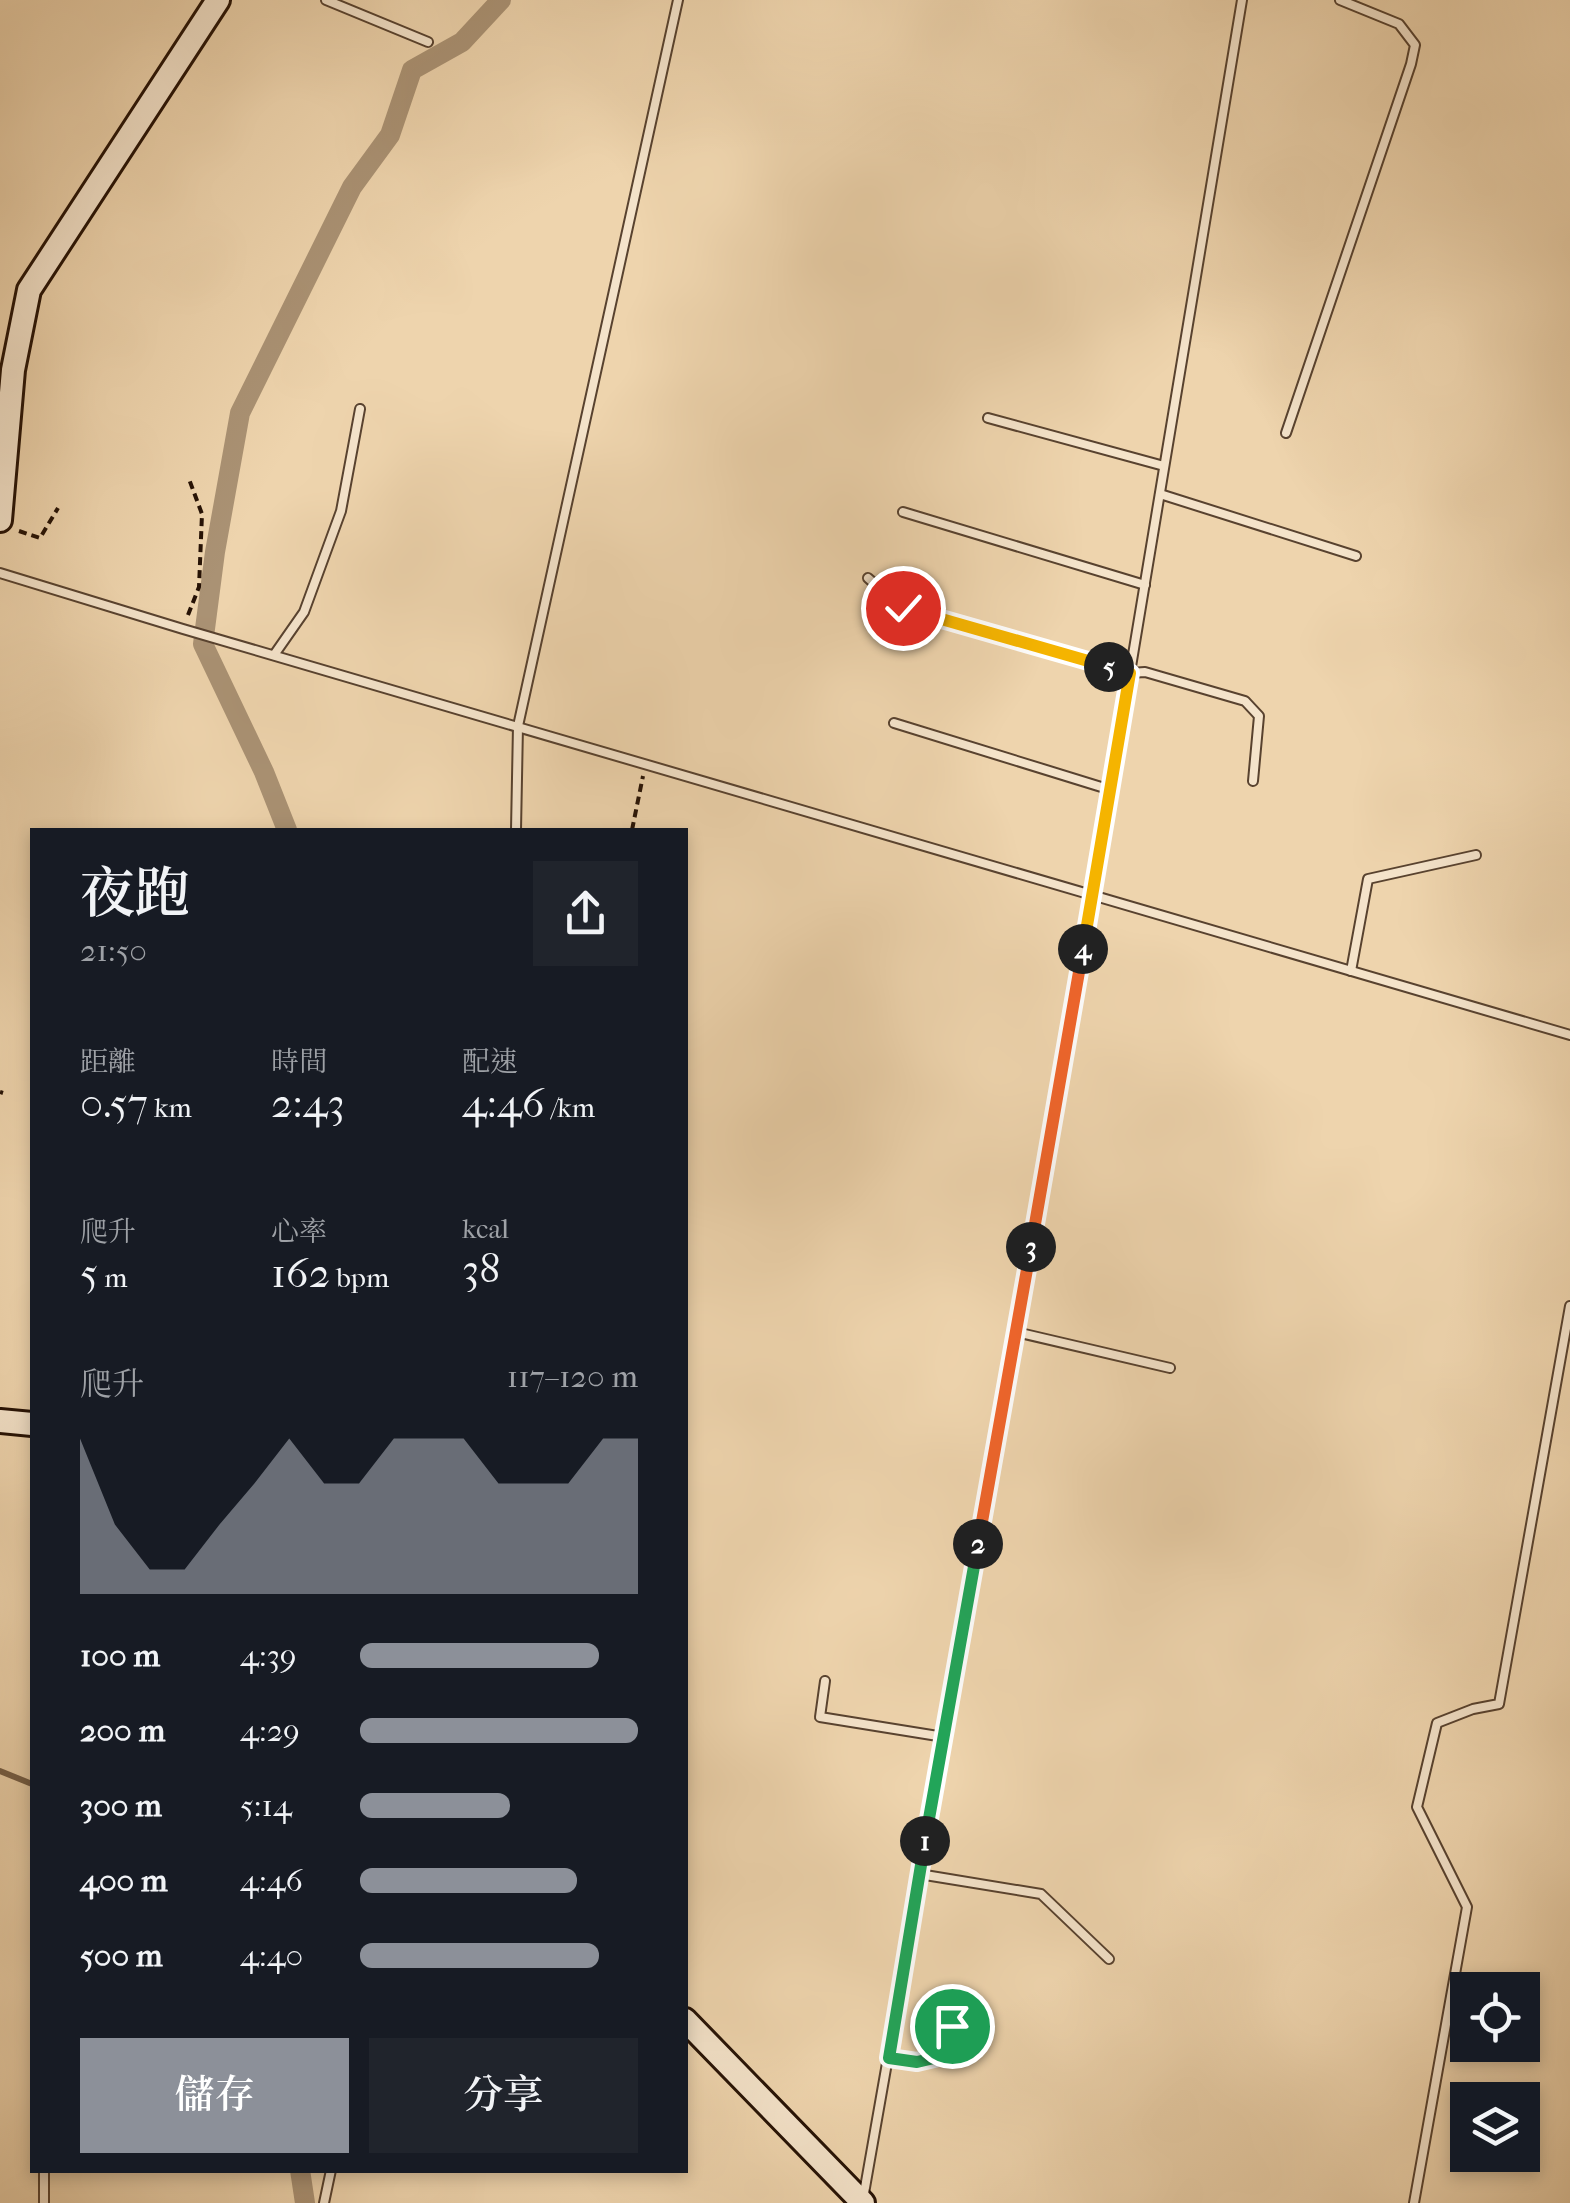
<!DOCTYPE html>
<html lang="zh-TW">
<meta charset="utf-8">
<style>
:root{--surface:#171b24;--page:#20242c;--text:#f1f3f6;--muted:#9ea1a6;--accent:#8c9099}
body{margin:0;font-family:"IM FELL French Canon","Noto Serif TC",serif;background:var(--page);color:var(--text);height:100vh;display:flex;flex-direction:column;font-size:38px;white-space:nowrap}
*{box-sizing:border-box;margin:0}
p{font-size:32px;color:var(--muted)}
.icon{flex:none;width:55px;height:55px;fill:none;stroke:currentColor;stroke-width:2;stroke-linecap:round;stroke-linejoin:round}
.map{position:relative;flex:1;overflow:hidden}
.panel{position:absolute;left:30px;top:828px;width:658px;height:1345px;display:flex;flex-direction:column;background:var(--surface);border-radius:0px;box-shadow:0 5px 15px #0003}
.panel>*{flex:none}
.buttons{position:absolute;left:1450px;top:1972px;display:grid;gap:20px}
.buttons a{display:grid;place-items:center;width:90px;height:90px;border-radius:0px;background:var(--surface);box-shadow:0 5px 15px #0003;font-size:50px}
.pin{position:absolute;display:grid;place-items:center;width:85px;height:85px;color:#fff;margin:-42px;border:5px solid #fff;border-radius:50%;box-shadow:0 2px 10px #0007}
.km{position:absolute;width:50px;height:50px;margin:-25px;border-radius:50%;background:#222;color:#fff;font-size:28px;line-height:50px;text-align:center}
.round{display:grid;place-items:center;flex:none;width:105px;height:105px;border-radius:0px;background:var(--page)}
.head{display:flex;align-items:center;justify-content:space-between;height:170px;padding:0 50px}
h1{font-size:55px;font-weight:600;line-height:75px}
.metrics{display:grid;grid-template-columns:repeat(3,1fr);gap:15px;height:170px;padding:10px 50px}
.metrics div{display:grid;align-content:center}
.metrics b{font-size:42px;font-weight:600}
.metrics small{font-size:28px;font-weight:400}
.metrics p{font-size:28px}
.chart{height:280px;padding:20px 50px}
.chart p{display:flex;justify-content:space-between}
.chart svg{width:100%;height:180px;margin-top:10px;fill:var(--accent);opacity:.7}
.primary-button{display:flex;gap:20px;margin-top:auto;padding:20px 50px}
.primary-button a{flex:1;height:115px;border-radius:0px;background:var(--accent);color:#fff;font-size:40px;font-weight:600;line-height:115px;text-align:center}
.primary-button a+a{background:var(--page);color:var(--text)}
ul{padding:0 50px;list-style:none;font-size:32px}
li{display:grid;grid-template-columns:160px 120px 1fr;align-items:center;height:75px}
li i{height:25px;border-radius:12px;background:var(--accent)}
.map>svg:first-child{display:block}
</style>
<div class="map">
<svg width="1570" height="2203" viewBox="0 0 1570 2203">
<rect width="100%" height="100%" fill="#eed4ad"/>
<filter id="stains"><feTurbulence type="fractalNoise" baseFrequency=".002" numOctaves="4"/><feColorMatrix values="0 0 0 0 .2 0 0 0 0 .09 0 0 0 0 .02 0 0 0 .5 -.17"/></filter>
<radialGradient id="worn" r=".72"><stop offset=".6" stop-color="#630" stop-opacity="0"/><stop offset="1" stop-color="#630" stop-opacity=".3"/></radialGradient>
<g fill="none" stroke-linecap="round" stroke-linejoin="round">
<polyline stroke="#755f48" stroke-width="6" points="0,1771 32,1784"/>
<g stroke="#aa9274" stroke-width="20">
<polyline points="287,830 264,772 203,644 215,552 240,413 352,187 390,135 412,70 462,42 501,0"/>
<polyline points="300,2170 305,2203"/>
</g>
<g stroke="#58422f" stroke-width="12">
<g id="lane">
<polyline points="326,0 428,42"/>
<polyline points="988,418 1164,466"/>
<polyline points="1286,433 1411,64 1415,45 1399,24 1340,0"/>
<polyline points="1160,494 1356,556"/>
<polyline points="903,512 1145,585"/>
<polyline points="0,573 183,629 1570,1035"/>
<polyline points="868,578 903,609 1130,673 1145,672 1245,701 1259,716 1253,781"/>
<polyline points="274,655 304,612 341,511 360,409"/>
<polyline points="894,723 1111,790"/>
<polyline points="516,830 518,726 678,0"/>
<polyline points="1351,971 1368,879 1476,855"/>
<polyline points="1016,1332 1170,1368"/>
<polyline points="825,1681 820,1717 944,1737"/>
<polyline points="919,1874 1041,1894 1109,1959"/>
<polyline points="889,2057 917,2062 934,2058 951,2026"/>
<polyline points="863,2199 1093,895 1242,0"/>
<polyline points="44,2203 44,2170"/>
<polyline points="324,2203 331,2170"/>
<polyline points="1414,2203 1467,1907 1417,1807 1437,1723 1473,1709 1499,1704 1570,1306"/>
</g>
</g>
<g stroke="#261205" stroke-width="28">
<g id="secondary">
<polyline points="0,520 13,370 29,290 218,0"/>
<polyline points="0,1421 32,1424"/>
<polyline points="685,2020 863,2203"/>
</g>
</g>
<g stroke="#261205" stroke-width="4" stroke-dasharray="8 5" stroke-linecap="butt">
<polyline points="19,531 40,538 58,508"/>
<polyline points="188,615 199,587 202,514 189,479"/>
<polyline points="632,830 643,776"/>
<polyline points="0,1092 3,1093"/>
</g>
<use href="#lane" stroke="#f4e3ca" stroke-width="8"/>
<use href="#secondary" stroke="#f4e3ca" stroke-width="22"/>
</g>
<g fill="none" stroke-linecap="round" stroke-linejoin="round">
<g stroke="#fff" stroke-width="20">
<polyline id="split-1" points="925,1841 889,2058 917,2062 934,2058 952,2026"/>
</g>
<g stroke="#fff" stroke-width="20">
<polyline id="split-2" points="925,1841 978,1544"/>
</g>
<g stroke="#fff" stroke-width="20">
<polyline id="split-3" points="978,1544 1031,1247"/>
</g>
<g stroke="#fff" stroke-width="20">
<polyline id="split-4" points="1031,1247 1083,949"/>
</g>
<g stroke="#fff" stroke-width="20">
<polyline id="split-5" points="1083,949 1130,673 1109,667"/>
</g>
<g stroke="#fff" stroke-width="20">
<polyline id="split-6" points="903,608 1109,667"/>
</g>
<use href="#split-1" stroke="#22a559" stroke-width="12"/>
<use href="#split-2" stroke="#22a559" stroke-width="12"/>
<use href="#split-3" stroke="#f0652b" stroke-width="12"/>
<use href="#split-4" stroke="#f0652b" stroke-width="12"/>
<use href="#split-5" stroke="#f5b400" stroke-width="12"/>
<use href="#split-6" stroke="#f5b400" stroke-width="12"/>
</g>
<rect width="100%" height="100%" filter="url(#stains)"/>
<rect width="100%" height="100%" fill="url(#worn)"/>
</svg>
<div class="buttons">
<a><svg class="icon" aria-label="locate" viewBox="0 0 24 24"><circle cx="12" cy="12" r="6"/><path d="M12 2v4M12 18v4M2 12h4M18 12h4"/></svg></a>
<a><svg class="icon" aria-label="layers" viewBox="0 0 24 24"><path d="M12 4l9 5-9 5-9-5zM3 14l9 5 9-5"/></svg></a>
</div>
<div class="pin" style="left:952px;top:2026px;background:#1e9e55"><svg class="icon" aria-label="arrive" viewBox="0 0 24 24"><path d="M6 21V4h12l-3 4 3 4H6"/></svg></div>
<div class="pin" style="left:903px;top:608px;background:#d93025"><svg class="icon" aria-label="check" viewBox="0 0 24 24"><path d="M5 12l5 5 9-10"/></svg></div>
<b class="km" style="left:925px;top:1841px">1</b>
<b class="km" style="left:978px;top:1544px">2</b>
<b class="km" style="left:1031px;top:1247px">3</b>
<b class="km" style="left:1083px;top:949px">4</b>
<b class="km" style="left:1109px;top:667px">5</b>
<section class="panel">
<div class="head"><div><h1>夜跑</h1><p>21:50</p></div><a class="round"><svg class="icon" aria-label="share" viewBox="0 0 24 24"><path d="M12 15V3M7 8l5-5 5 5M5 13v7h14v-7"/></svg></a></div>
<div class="metrics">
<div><p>距離</p><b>0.57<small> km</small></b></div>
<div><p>時間</p><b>2:43</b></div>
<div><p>配速</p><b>4:46<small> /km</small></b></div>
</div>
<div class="metrics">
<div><p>爬升</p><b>5<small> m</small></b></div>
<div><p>心率</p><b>162<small> bpm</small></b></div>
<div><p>kcal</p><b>38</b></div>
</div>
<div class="chart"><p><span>爬升</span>117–120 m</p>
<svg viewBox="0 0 160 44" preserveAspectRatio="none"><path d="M0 44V6L10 27L20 38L30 38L40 27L50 17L60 6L70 17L80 17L90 6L100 6L110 6L120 17L130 17L140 17L150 6L160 6V44z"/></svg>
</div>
<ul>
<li><b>100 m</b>4:39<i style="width:86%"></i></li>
<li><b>200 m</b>4:29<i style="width:100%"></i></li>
<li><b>300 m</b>5:14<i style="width:54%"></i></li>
<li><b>400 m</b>4:46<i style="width:78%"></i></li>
<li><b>500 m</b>4:40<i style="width:86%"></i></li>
</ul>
<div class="primary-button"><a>儲存</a><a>分享</a></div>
</section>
</div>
